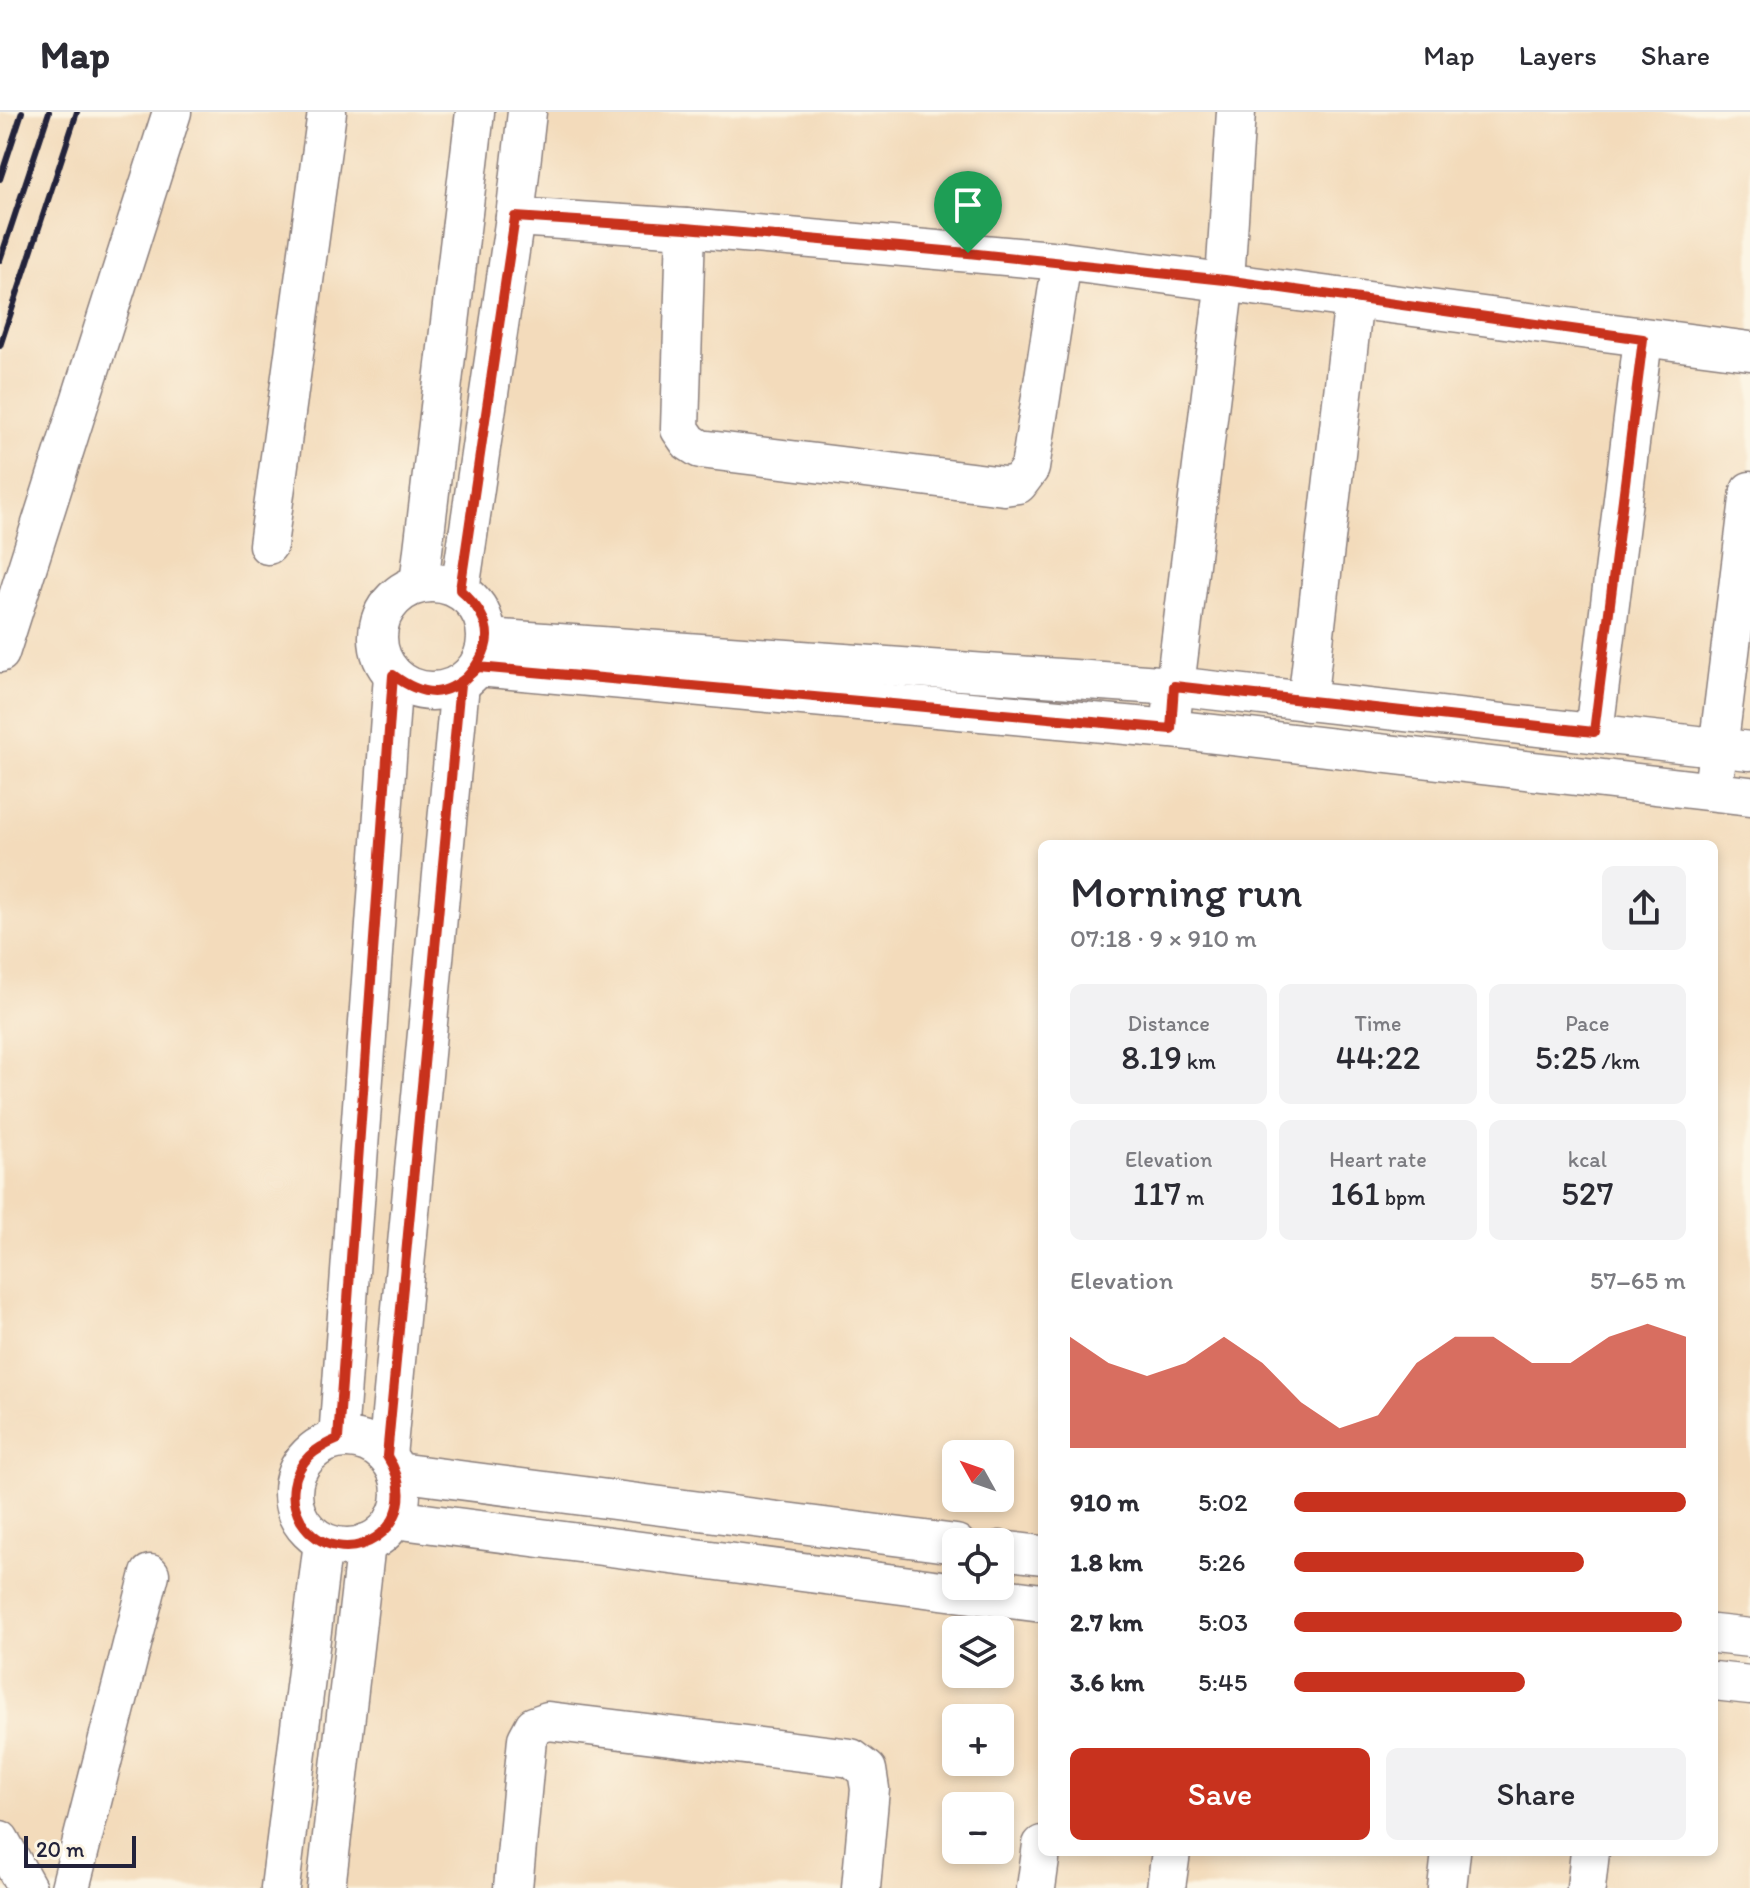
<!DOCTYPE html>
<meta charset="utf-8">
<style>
:root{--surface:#fff;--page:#f2f2f3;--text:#2b2b33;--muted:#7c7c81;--line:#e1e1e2;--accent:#c8321e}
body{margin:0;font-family:Itim,sans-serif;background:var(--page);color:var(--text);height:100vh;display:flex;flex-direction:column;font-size:30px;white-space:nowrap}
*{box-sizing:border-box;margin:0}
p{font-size:26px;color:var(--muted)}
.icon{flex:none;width:44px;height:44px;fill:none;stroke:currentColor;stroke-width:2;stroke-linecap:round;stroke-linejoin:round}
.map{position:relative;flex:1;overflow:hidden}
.panel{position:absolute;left:1038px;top:728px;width:680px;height:1016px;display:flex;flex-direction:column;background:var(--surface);border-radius:12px;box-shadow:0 4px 12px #0003}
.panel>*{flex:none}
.needle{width:52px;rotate:310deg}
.fabs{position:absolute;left:942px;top:1328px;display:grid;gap:16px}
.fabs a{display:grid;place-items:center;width:72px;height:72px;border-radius:12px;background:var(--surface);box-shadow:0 4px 12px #0003;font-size:40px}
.scale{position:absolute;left:24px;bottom:20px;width:112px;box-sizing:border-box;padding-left:8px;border:4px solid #22223b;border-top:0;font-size:22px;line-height:28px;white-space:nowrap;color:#22223b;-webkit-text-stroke:6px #fcf5e5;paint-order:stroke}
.pin{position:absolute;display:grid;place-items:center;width:68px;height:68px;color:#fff;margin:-82px -34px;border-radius:50% 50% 50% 0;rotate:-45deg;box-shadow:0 0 8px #0007}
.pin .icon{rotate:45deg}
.round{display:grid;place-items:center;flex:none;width:84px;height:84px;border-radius:12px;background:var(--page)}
.head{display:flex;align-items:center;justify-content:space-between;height:136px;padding:0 32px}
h1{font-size:44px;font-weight:600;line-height:60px}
.metrics{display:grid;grid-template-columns:repeat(3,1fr);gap:12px;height:136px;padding:8px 32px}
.metrics div{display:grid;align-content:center;border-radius:12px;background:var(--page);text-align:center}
.metrics b{font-size:34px;font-weight:600}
.metrics small{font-size:22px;font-weight:400}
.metrics p{font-size:22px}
.chart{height:224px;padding:16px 32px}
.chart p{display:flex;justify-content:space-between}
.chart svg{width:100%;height:144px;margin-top:8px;fill:var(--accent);opacity:.7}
.cta{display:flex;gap:16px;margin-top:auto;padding:16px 32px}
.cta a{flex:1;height:92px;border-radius:12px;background:var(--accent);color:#fff;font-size:32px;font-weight:600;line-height:92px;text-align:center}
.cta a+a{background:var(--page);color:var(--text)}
ul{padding:0 32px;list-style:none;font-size:26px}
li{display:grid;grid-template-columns:128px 96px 1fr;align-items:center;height:60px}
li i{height:20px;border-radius:10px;background:var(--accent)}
header{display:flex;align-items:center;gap:48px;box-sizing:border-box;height:112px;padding:0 40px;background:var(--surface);border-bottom:2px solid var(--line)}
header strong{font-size:38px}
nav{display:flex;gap:44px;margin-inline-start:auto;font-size:28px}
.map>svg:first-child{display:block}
</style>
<header>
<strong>Map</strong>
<nav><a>Map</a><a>Layers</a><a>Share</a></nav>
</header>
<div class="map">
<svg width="1750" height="1776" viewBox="0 0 1750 1776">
<rect width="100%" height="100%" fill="#fcf5e5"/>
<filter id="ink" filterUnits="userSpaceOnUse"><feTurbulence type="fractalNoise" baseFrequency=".0125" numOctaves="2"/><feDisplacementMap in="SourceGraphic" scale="16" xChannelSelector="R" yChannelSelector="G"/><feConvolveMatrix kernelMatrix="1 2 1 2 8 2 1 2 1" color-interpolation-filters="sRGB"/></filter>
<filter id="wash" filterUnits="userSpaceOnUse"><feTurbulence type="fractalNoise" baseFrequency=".006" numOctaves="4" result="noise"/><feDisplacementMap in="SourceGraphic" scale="32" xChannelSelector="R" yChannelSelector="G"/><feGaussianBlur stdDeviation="1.8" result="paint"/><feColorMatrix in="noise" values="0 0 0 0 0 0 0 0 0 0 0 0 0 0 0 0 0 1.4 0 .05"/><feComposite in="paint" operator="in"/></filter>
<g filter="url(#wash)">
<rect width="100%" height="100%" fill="#f3dbbb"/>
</g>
<g filter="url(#ink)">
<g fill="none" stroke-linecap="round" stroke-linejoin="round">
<g stroke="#8a7e7b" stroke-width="41">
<g id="minor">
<polyline points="515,105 686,116 1062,149 1750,239"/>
<polyline points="686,116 680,317 689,330 700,337 1004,374 1018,372 1030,356 1062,149"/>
<polyline points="268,433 327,0"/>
<circle cx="432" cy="525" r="54"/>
<polyline points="419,472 475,0"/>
<polyline points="460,478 515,105 527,0"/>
<polyline points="487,526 1174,574 1750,639"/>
<polyline points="0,541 172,0"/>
<polyline points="478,555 1171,617 1750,684"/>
<polyline points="1307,590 1354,187"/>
<polyline points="1172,598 1225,168 1236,0"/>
<polyline points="1594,620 1643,227"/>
<polyline points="1715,662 1750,379"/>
<polyline points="338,1327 393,563"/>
<circle cx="347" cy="1381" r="54"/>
<polyline points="387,1344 460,572"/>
<polyline points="397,1360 956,1432"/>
<polyline points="394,1407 1042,1491"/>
<polyline points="1000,1438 1042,1443"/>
<polyline points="1714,1522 1750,1526"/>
<polyline points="1714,1569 1750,1573"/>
<polyline points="0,1728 27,1776"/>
<polyline points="70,1776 150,1462"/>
<polyline points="280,1776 323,1430"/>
<polyline points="326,1776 366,1431"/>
<polyline points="513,1776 527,1627 534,1614 548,1609 851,1646 867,1658 870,1677 861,1776"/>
<polyline points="1036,1776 1042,1733"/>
<polyline points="1166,1776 1171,1740"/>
<polyline points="1447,1776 1451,1740"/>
<polyline points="1586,1776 1590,1740"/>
</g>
</g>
<use href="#minor" stroke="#fff" stroke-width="38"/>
<g stroke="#22223b" stroke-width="6">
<polyline points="0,67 22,0"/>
<polyline points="0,148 49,0"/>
<polyline points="0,234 77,0"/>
</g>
</g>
</g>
<g fill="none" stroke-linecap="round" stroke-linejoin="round" filter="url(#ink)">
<g stroke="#fff" stroke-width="16">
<path id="route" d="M968,141L686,116L515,105L460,478C498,511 494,539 460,572L387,1344C433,1415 340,1469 301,1409C295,1398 292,1386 294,1374C298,1348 316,1336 338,1327L393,563C428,589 449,584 478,555L1171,617L1174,574L1594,620L1643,227L1225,168L968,141"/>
</g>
<use href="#route" stroke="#c8321e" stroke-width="10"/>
</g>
</svg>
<div class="fabs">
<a><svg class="needle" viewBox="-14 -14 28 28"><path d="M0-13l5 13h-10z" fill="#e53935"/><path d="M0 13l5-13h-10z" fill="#7c7c81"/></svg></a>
<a><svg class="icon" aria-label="locate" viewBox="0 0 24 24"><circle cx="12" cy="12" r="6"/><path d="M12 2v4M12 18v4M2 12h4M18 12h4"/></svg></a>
<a><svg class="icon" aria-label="layers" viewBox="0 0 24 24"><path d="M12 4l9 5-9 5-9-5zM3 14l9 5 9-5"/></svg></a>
<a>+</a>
<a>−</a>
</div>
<div class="scale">20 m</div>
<div class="pin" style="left:968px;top:141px;background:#1e9e55"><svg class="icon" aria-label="arrive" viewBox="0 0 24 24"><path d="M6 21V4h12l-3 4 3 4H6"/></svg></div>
<section class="panel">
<div class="head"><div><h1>Morning run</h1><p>07:18 · 9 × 910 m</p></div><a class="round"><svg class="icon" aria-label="share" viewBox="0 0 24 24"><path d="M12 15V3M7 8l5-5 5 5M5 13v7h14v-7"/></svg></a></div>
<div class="metrics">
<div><p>Distance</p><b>8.19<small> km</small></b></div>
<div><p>Time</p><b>44:22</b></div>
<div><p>Pace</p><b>5:25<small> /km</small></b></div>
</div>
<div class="metrics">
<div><p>Elevation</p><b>117<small> m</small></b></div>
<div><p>Heart rate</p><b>161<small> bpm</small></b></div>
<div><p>kcal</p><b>527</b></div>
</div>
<div class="chart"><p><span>Elevation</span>57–65 m</p>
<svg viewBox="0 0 160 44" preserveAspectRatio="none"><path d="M0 44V10L10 18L20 22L30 18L40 10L50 18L60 30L70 38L80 34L90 18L100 10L110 10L120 18L130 18L140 10L150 6L160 10V44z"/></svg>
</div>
<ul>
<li><b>910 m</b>5:02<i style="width:100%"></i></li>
<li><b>1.8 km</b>5:26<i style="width:74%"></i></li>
<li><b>2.7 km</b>5:03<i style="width:99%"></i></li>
<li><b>3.6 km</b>5:45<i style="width:59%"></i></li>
</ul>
<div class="cta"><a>Save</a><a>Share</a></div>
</section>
</div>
